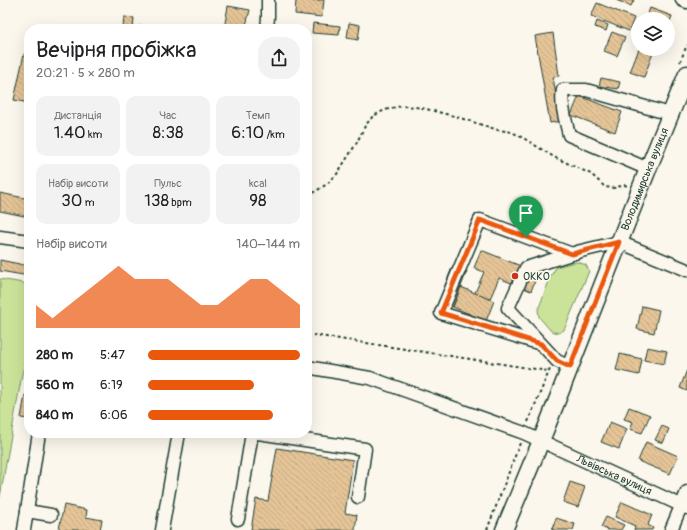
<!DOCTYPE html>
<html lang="uk">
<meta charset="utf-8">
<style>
:root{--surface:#fff;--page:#f2f2f2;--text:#202124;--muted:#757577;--accent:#ea580c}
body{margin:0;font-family:Pangolin,sans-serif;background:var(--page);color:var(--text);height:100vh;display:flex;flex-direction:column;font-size:15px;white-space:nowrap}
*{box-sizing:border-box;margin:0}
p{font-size:13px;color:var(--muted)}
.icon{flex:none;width:22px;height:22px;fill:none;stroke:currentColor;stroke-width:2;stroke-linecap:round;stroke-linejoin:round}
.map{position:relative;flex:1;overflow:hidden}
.side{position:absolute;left:24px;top:24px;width:288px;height:414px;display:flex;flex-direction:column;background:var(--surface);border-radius:16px;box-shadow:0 4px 16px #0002}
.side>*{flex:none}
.buttons{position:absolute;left:631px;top:12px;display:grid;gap:8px}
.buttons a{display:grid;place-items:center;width:44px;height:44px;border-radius:50%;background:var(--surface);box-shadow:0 4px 16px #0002;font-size:20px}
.pin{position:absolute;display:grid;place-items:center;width:34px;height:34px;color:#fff;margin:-41px -17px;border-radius:50% 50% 50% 0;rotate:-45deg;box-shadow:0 0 4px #0007}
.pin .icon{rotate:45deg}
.round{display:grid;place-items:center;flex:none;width:42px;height:42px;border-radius:16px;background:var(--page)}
.headline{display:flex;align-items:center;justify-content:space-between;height:68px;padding:0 12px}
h1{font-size:22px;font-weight:600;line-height:30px}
.stats{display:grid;grid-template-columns:repeat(3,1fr);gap:6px;height:68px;padding:4px 12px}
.stats div{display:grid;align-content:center;border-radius:10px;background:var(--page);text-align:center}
.stats b{font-size:17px;font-weight:600}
.stats small{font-size:11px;font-weight:400}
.stats p{font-size:11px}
.chart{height:112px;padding:8px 12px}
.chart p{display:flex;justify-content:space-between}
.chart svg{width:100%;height:72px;margin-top:4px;fill:var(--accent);opacity:.7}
ul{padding:0 12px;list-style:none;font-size:13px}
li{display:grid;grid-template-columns:64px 48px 1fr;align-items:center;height:30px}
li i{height:10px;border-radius:5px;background:var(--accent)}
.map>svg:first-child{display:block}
</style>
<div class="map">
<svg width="687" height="530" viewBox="0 0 687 530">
<defs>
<pattern id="building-back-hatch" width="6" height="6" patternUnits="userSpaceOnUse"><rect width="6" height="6" fill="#e5c497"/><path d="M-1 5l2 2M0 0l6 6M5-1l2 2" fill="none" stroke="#c4a983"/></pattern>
</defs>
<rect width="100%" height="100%" fill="#fbf7ec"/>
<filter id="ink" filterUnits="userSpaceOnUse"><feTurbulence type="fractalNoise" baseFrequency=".025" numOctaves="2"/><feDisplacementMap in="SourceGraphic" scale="8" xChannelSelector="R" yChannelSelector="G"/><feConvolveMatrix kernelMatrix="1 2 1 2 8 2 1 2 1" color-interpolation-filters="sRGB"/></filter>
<g filter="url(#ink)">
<g fill="#cae399" stroke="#749066">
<polygon points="578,262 586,265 589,271 564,330 559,333 551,331 539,317 538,310 551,276 556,267 571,263"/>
<polygon points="0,279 29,284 29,336 0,497"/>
</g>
<g fill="url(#building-back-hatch)" stroke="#1f3d34">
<polygon points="296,0 324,0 322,17 295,14"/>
<polygon points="616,0 634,0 631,6"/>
<polygon points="597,3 634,18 629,31 591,16"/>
<polygon points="228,6 250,10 245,29 224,29"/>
<polygon points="650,8 672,16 668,26 668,19 646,19"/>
<polygon points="124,17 134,18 133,28 123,27"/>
<polygon points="597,21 608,25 606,31 595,27"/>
<polygon points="313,23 340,26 339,35 312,33"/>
<polygon points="349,23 360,25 358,40 347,38"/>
<polygon points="138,26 149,27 149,29 138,29"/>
<polygon points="612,32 625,37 617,56 604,51"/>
<polygon points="553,33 559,76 553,77 560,121 550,123 535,36"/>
<polygon points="639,49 642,49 653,53 644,77 630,72"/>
<polygon points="24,54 29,55 29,103 14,100"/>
<polygon points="601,78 620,82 618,89 599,86"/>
<polygon points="579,96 622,112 615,132 571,115"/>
<polygon points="0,193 29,199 29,217 0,211"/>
<polygon points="481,250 538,273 531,291 499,278 489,301 474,295 484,272 474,268"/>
<polygon points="0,260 29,266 29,276 0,271"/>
<polygon points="453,265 467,271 453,307 439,301"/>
<polygon points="461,287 494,301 486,321 453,307"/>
<polygon points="642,306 659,310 654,333 637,329"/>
<polygon points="647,347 667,351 664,364 644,360"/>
<polygon points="620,354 642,359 639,375 616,370"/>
<polygon points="687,370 687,391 680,388"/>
<polygon points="25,395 29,395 29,419 21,418"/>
<polygon points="629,407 650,415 642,433 630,429 633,422 624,419"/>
<polygon points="610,422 627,429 619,449 601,442"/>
<polygon points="662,426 669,429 663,443 655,440"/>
<polygon points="646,442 678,456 670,474 638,461"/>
<polygon points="277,448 353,460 345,513 357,515 355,530 251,530 256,499 268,501"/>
<polygon points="570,482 585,487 578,507 563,502"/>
<polygon points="622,502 652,515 648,525 653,528 652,530 634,530 635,526 615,517"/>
<polygon points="64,505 87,510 86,517 102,520 100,530 64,530 59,529"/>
<polygon points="606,517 624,525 621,530 608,530 601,527"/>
<polygon points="556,518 575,524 573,530 552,530"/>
</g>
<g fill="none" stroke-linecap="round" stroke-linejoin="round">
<g stroke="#1f3d34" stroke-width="15">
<g id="minor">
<polyline points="682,0 687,2"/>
<polyline points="267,29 268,17 268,0"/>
<path d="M648,169L569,135C566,122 560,103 563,90H586L670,114"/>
<polyline points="0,237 29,241"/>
<polyline points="541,344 441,313 480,220 572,254"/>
<path id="s1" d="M307,367L370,378L524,433L687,508"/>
<polyline points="570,367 557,361 508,308 526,268 581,251 619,242 687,270"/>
<polyline points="258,433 365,449 358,497"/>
<polyline points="27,511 51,515"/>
<polyline points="238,519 252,433"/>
<polyline points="24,530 39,433"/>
<polyline points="162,530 179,433"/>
<polyline points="671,530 687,492"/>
</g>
</g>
<g stroke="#1f3d34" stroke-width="19">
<g id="major">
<path id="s2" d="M504,530L541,441L648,169L687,74"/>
</g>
</g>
<g stroke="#1f3d34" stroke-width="2" stroke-dasharray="3 3" stroke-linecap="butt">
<polyline points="680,62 687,45"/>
<polyline points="307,195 313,193 327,184 337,174 356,144 365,126 373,116 385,110 396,107 408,106 422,108 454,116 498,130 512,132 525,139 554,157 591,174 605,187 613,188 625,185 627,186"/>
<polyline points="307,334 548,371"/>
<polyline points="528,422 550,369"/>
<polyline points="487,530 520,443"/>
</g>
<use href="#minor" stroke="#fbf7ec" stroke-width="12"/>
<use href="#major" stroke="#fbf7ec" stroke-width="16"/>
</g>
</g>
<g fill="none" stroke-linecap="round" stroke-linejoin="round" filter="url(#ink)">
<g stroke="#fff" stroke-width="8">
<polygon id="route" points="480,220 572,254 619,242 570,367 557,361 541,344 441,313"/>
</g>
<use href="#route" stroke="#ea580c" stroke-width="5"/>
</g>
<circle fill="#c8321e" stroke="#fbf7ec" stroke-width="1.5" cx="515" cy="276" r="4"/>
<g text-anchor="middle" stroke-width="3.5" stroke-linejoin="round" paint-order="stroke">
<g font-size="11" fill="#1f3d34" stroke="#fbf7ec">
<text dy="4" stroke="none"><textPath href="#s2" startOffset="378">Володимирська вулиця</textPath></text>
<text dy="4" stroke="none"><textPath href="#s1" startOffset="327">Львівська вулиця</textPath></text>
</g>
<g font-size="11" fill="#1f3d34" stroke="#fbf7ec" text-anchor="start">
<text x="523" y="280">ОККО</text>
</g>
</g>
</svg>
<div class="buttons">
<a><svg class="icon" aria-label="layers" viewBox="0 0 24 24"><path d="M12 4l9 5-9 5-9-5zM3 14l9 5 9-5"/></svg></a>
</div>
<div class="pin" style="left:526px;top:237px;background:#1e9e55"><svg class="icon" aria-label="arrive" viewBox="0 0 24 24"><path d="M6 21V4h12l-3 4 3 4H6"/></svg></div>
<section class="side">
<div class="headline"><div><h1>Вечірня пробіжка</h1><p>20:21 · 5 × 280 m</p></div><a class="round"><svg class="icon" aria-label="share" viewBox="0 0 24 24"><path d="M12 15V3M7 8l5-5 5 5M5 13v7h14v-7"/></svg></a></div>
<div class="stats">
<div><p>Дистанція</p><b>1.40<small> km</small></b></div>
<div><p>Час</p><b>8:38</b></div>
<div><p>Темп</p><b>6:10<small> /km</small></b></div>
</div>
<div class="stats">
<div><p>Набір висоти</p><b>30<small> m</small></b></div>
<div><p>Пульс</p><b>138<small> bpm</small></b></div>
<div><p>kcal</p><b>98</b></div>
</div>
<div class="chart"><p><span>Набір висоти</span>140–144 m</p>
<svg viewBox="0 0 160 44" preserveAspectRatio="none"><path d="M0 44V30L10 38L20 30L30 22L40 14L50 6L60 14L70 14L80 14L90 22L100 30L110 30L120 22L130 14L140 14L150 22L160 30V44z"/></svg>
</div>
<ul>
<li><b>280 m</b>5:47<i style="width:100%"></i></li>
<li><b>560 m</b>6:19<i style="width:70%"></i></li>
<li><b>840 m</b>6:06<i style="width:82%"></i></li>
</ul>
</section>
</div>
